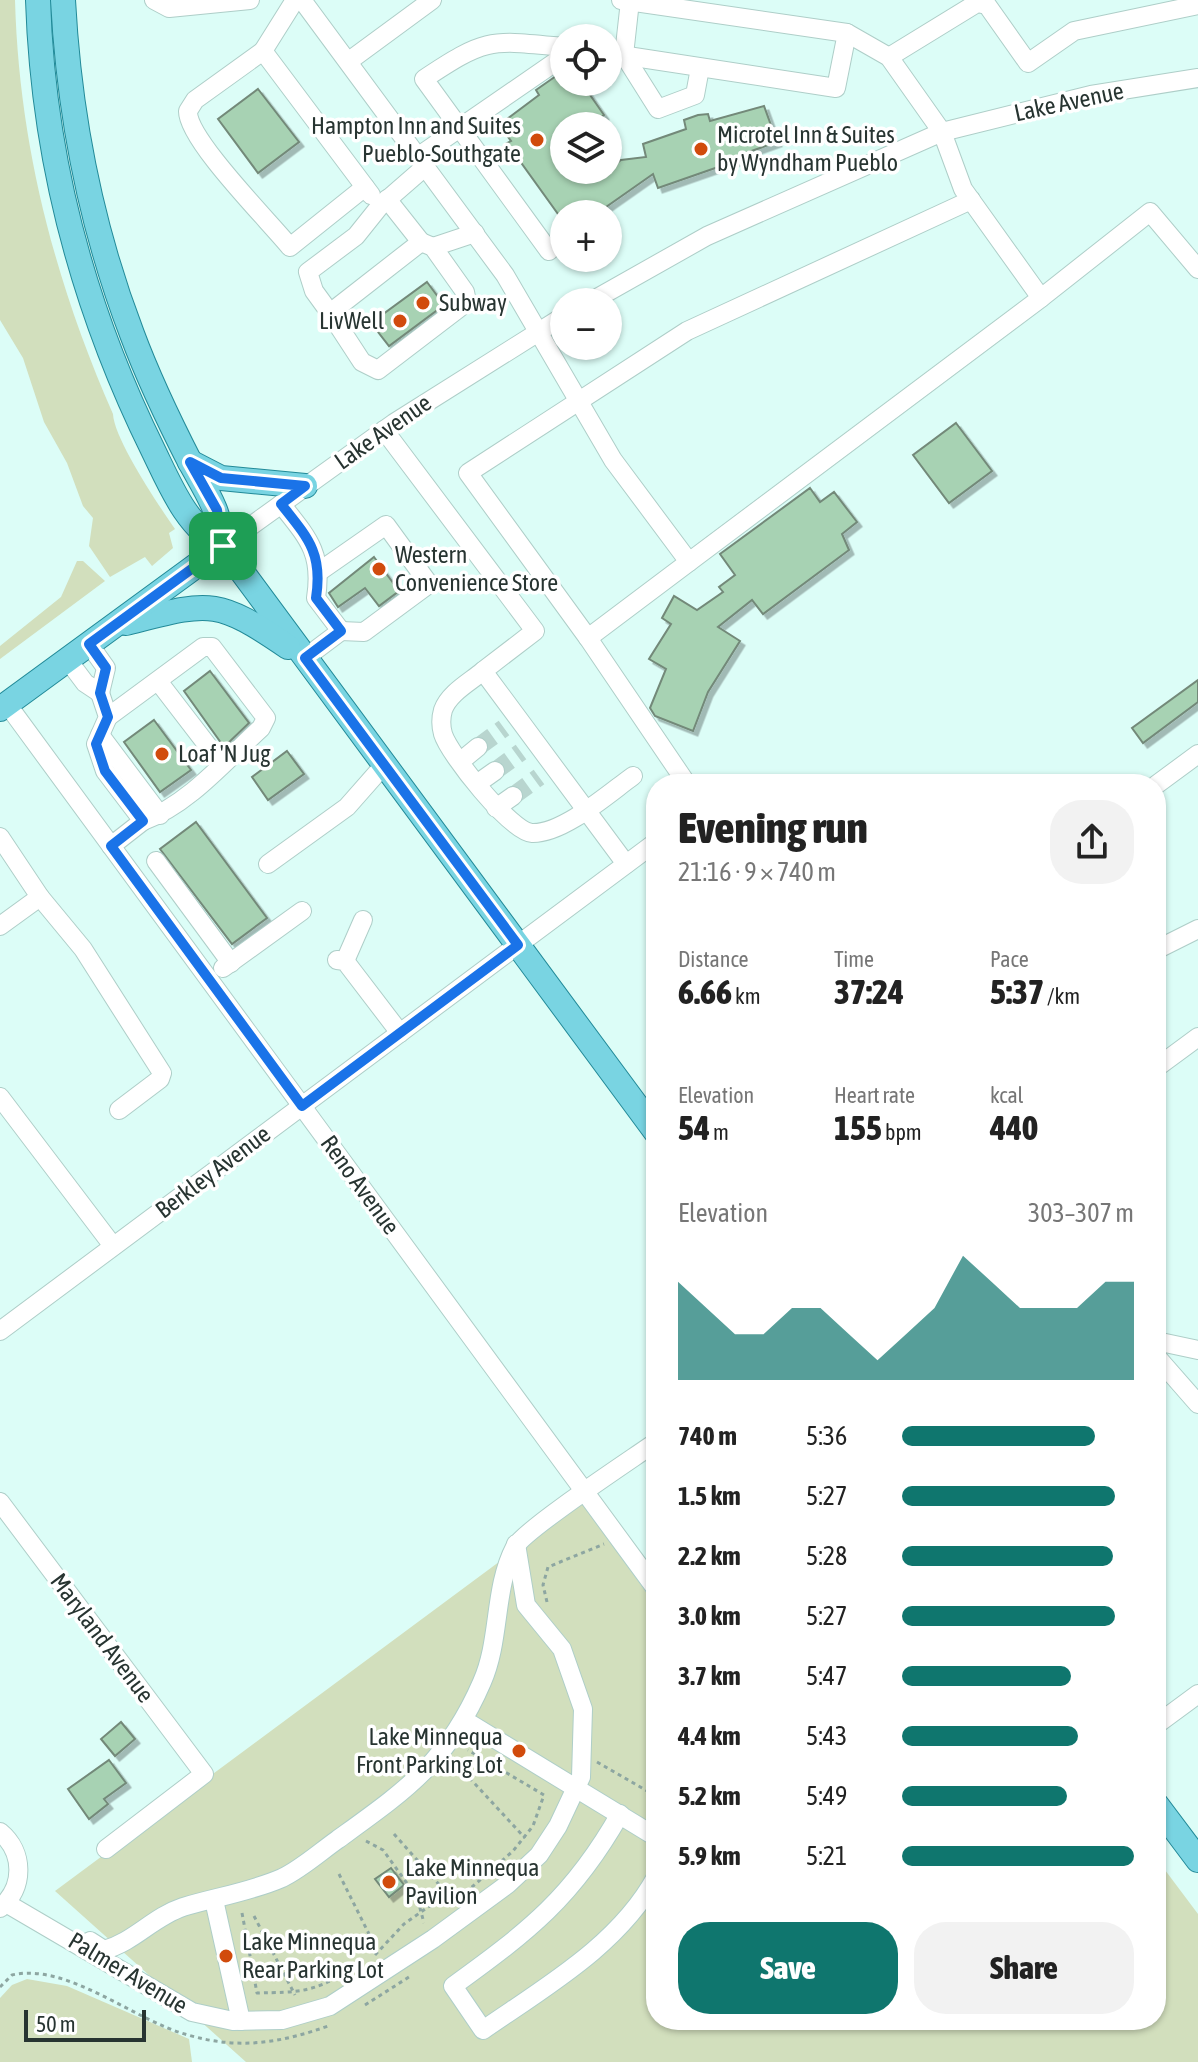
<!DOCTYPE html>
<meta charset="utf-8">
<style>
:root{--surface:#fff;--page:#f2f2f2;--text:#222;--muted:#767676;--accent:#0f766e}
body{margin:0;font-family:"Asap Condensed",sans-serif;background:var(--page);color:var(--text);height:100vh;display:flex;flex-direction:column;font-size:30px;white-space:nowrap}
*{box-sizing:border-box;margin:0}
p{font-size:26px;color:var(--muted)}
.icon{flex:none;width:44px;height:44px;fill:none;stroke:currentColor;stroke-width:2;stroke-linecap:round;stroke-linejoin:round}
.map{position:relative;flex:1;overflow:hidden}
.details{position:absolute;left:646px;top:774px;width:520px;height:1256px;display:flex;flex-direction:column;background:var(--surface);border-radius:32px;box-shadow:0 2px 6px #0004}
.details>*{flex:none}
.fabs{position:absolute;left:550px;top:24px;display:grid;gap:16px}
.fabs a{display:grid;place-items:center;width:72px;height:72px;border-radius:50%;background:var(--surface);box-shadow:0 2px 6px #0004;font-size:40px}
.scale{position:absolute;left:24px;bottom:20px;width:122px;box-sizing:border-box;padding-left:8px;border:4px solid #273431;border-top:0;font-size:22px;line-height:28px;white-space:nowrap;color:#273431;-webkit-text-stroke:6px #fff;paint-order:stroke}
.pin{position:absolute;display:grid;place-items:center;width:68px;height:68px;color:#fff;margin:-34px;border-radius:16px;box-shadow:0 4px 12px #0006}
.round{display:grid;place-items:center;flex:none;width:84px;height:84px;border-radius:32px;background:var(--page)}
.head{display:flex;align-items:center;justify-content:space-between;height:136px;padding:0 32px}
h1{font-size:44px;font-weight:800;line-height:60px}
.stats{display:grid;grid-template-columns:repeat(3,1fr);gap:12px;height:136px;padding:8px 32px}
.stats div{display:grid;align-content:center}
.stats b{font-size:34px;font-weight:800}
.stats small{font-size:22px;font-weight:400}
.stats p{font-size:22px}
.chart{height:224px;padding:16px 32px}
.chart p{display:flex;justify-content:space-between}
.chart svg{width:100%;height:144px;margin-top:8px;fill:var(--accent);opacity:.7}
.action{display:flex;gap:16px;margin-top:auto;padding:16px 32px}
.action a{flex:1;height:92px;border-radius:32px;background:var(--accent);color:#fff;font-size:32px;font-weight:800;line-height:92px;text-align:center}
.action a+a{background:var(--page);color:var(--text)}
ul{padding:0 32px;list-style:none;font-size:26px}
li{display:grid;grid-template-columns:128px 96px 1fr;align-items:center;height:60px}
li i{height:20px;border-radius:10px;background:var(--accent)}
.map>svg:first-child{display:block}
</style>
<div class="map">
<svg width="1198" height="2062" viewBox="0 0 1198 2062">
<defs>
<filter id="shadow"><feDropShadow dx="4.5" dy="4.5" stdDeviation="0" flood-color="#0004"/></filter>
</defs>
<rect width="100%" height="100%" fill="#dcfdf7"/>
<g fill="#d2dfbd">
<path d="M0,0H15C19,145 55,282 113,414C114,439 159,506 175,529L169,533L173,548L152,566L145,557L110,577L89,546L93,518L83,506L67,463L44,422L23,358L0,320Z"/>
<polygon points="77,561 83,561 105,581 0,659 0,646 61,597"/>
<polygon points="581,1501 656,1606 656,2020 1156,2020 1156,1858 1198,1914 1198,2062 246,2062 55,1891"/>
<polygon points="27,1979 67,1986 189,2039 192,2062 0,2062 0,1998 12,1985"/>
</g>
<g fill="#a7d2b3" stroke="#738979" stroke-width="2" filter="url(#shadow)">
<polygon points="556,76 561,82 581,82 604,115 589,126 564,126 564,170 585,170 593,181 621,160 646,157 643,144 686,129 684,120 698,115 708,114 710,121 764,106 777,142 743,154 744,158 658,188 653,174 596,214 558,214 507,143 511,141 499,125 539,95 536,90"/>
<polygon points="258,89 299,142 258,173 218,119"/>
<polygon points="427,282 444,305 389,346 371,323"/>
<polygon points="956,423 992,471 949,503 913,455"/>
<polygon points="810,488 820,502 834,492 857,522 842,534 849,550 763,614 752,600 718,627 740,641 708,692 693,731 655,716 650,708 666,669 649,659 671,624 662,618 674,596 697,610 723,592 719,587 735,575 720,554"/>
<polygon points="374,557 399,591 379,606 365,588 338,607 329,593"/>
<polygon points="210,671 249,723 224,747 184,691"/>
<polygon points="1198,680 1198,702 1143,743 1132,728"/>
<polygon points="154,720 191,770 160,792 124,742"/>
<polygon points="287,751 304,774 268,800 252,777"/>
<polygon points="196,822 267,918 232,944 160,849"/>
<polygon points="121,1722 135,1739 115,1756 101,1739"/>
<polygon points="109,1760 126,1783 104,1799 108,1804 89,1819 68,1789"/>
<polygon points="391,1868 404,1885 389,1897 375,1879"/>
</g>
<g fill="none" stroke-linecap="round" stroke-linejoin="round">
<g stroke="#b8d5cf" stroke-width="18" stroke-dasharray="18 9" stroke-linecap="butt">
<polyline points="478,747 504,728"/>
<polyline points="495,771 521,752"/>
<polyline points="513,796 539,777"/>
</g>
<g stroke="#aecec8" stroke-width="20">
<g id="minor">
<polyline points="154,0 169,8 250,0"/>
<polyline points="295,0 263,51 371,195"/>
<polyline points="302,0 505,275 613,460 689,562 588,638 687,784"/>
<polyline points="621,0 847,33 889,57 942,132 963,189 1041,298 689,562"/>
<polyline points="630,1 624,55 658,109 695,95 700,68"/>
<path d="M263,51L195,100L188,111C187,139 269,221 290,247L365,187"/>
<polyline points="608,53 836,88 847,33"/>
<polyline points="889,57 977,3 987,5 1028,63 1074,31 1198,5"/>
<polyline points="349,61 432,0"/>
<polyline points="419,156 564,56"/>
<polyline points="387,199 421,242"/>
<polyline points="433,247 475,233"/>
<path d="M549,251L424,79C487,37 490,40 564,47"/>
<polyline points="1041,298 1150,212 1198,269"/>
<polyline points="590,302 707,236 942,132 1091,95 1198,78"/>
<polyline points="330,313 362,362 378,370 467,302 465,292 433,247 421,242 330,313 314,291 308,272 356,236 380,206 426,166"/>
<polyline points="384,430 535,631 483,671 626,864"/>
<path d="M281,504C308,538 323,553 316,598L341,631L305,658"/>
<polyline points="223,546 394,423 564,316"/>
<polyline points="320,571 386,525 429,584 364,632 341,631"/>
<polyline points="588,638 468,473 687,331 971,200"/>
<polyline points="67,659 85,683 100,693 106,668 89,644"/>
<path d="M483,671C470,682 449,693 443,710C441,717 441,727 443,734C449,754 511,832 532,833C563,834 608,794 633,776"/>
<polyline points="158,681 221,763"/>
<polyline points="100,693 108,717 96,744 105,771 143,821 111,846"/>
<polyline points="7,704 656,1589"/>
<path d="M108,717L203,647H212L266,718L261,728C226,760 188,805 143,821"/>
<polyline points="100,735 160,815"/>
<polyline points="461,761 478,747"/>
<polyline points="478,783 495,771"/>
<polyline points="1156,785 1198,754"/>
<polyline points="496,808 513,796"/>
<polyline points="0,837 40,897 0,926"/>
<polyline points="156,861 231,963"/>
<polyline points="268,864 347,807 384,765"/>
<polyline points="40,897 83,949 162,1073 160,1079 119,1110"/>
<polyline points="1156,950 1198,929"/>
<polyline points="337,960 345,961 400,1033"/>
<polyline points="345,961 363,920"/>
<polyline points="223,968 302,911"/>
<polyline points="1156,1068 1198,1037"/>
<polyline points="0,1097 113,1246"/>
<polyline points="0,1331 656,842"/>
<polyline points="1156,1341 1198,1350"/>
<polyline points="1156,1356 1198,1404"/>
<polyline points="0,1502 204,1774 106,1849"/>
<polyline points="464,1720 656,1837"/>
<polyline points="1156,1725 1198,1694"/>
<path d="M620,1814C573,1897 529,1931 453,1986L483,2030C545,1987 619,1945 656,1877"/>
<path d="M0,1832C24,1852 25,1887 0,1908"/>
<polyline points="214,1900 241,2021"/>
<polyline points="6,1903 192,2012 233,2021 282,2020 330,2006 433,1939 508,1884 539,1855 558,1826 581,1777 583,1709 562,1649 526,1605 516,1544"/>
<path d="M90,1941L104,1950C134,1942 153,1917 183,1907C216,1897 250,1892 282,1878C301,1869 320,1852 337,1840C406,1790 447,1763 482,1682C501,1639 493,1589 515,1547C525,1529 632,1459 656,1442"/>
</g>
</g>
<g stroke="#228a98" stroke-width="26">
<g id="major">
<path d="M38,0C43,159 83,308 153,450C170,485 187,528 223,546L656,1132"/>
<path d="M63,0C69,114 91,227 132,334C148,377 169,421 190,462C206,491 221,512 223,546"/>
<polyline points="190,462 221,478 305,486"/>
<path d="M126,623C210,602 215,597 288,647"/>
<polyline points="0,709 223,546"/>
<polyline points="1156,1804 1198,1860"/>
</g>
</g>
<g stroke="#8da6a1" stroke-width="3" stroke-dasharray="4 4" stroke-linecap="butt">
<polyline points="547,1602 543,1585 548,1567 604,1544"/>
<polyline points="597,1762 656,1796"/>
<polyline points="464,1772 525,1838"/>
<polyline points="394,1834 452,1899"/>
<polyline points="366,1841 383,1850 417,1897 424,1923"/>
<polyline points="339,1874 378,1952"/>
<path d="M242,1913L257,1993C300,1992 309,1993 348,1972"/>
<polyline points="254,1916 295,1995"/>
<polyline points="375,1955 404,1924 428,1907 454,1898 472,1887 513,1851 533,1826 544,1795 468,1750"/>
<path d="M0,1987L12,1975C67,1962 135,2021 188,2035C240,2050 281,2043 331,2025"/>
<polyline points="365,2005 409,1977"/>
</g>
<use href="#minor" stroke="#fff" stroke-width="18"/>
<use href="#major" stroke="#79d4e2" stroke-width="24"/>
</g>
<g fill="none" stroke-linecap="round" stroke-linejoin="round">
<g stroke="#fff" stroke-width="16">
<path id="route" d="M190,462L221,478L305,486L281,504C308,538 323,553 316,598L341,631L305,658L518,945L302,1106L111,846L143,821L105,771L96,744L108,717L100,693L106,668L89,644L223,546L217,510Z"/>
</g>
<use href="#route" stroke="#1a73e8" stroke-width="10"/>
</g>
<g fill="#d14b0c" stroke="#fff" stroke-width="3">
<circle cx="537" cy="140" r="8"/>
<circle cx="701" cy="149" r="8"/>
<circle cx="423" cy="303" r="8"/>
<circle cx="400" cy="321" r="8"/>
<circle cx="379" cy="569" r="8"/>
<circle cx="162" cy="754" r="8"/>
<circle cx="519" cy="1751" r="8"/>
<circle cx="389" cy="1882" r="8"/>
<circle cx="226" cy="1956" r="8"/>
</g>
<g text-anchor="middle" stroke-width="7" stroke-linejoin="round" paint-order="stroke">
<g font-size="24" fill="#273431" stroke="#fff">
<text transform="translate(1069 102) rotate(-12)" y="8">Lake Avenue</text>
<text transform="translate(383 432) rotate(-35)" y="8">Lake Avenue</text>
<text transform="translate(213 1172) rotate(-37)" y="8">Berkley Avenue</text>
<text transform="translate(360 1185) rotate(54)" y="8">Reno Avenue</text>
<text transform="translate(102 1638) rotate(53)" y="8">Maryland Avenue</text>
<text transform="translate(128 1973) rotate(31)" y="8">Palmer Avenue</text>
</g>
<g font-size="24" fill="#273431" stroke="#fff" text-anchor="start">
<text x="521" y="134" text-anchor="end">Hampton Inn and Suites<tspan x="521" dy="28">Pueblo-Southgate</tspan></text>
<text x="717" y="143">Microtel Inn &amp; Suites<tspan x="717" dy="28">by Wyndham Pueblo</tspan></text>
<text x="439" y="311">Subway</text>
<text x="384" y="329" text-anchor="end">LivWell</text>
<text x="395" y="563">Western<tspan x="395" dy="28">Convenience Store</tspan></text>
<text x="178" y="762">Loaf 'N Jug</text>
<text x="503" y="1745" text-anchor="end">Lake Minnequa<tspan x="503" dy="28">Front Parking Lot</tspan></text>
<text x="405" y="1876">Lake Minnequa<tspan x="405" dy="28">Pavilion</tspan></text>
<text x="242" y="1950">Lake Minnequa<tspan x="242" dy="28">Rear Parking Lot</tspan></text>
</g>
</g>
</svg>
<div class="fabs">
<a><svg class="icon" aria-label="locate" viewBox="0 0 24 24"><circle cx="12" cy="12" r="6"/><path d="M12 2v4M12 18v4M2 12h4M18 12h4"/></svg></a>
<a><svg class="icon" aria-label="layers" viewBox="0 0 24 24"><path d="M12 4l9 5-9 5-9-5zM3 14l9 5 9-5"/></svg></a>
<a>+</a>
<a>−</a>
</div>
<div class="scale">50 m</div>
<div class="pin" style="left:223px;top:546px;background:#1e9e55"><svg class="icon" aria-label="arrive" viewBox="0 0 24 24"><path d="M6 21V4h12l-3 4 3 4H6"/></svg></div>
<section class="details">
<div class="head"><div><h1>Evening run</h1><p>21:16 · 9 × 740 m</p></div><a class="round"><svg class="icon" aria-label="share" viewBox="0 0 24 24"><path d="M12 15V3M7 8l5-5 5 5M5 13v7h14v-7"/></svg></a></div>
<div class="stats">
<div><p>Distance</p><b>6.66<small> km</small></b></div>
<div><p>Time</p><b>37:24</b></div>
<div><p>Pace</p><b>5:37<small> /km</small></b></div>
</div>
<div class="stats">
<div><p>Elevation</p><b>54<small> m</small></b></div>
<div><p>Heart rate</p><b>155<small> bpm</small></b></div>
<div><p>kcal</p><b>440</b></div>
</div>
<div class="chart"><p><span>Elevation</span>303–307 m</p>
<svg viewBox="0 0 160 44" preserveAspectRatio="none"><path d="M0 44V14L10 22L20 30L30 30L40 22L50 22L60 30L70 38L80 30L90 22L100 6L110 14L120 22L130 22L140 22L150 14L160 14V44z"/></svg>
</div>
<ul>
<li><b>740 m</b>5:36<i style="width:83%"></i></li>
<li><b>1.5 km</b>5:27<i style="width:92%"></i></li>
<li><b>2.2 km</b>5:28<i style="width:91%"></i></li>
<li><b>3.0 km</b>5:27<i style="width:92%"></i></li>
<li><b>3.7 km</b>5:47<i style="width:73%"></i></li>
<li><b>4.4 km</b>5:43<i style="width:76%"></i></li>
<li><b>5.2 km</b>5:49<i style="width:71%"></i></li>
<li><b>5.9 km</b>5:21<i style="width:100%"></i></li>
</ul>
<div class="action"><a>Save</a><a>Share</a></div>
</section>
</div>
